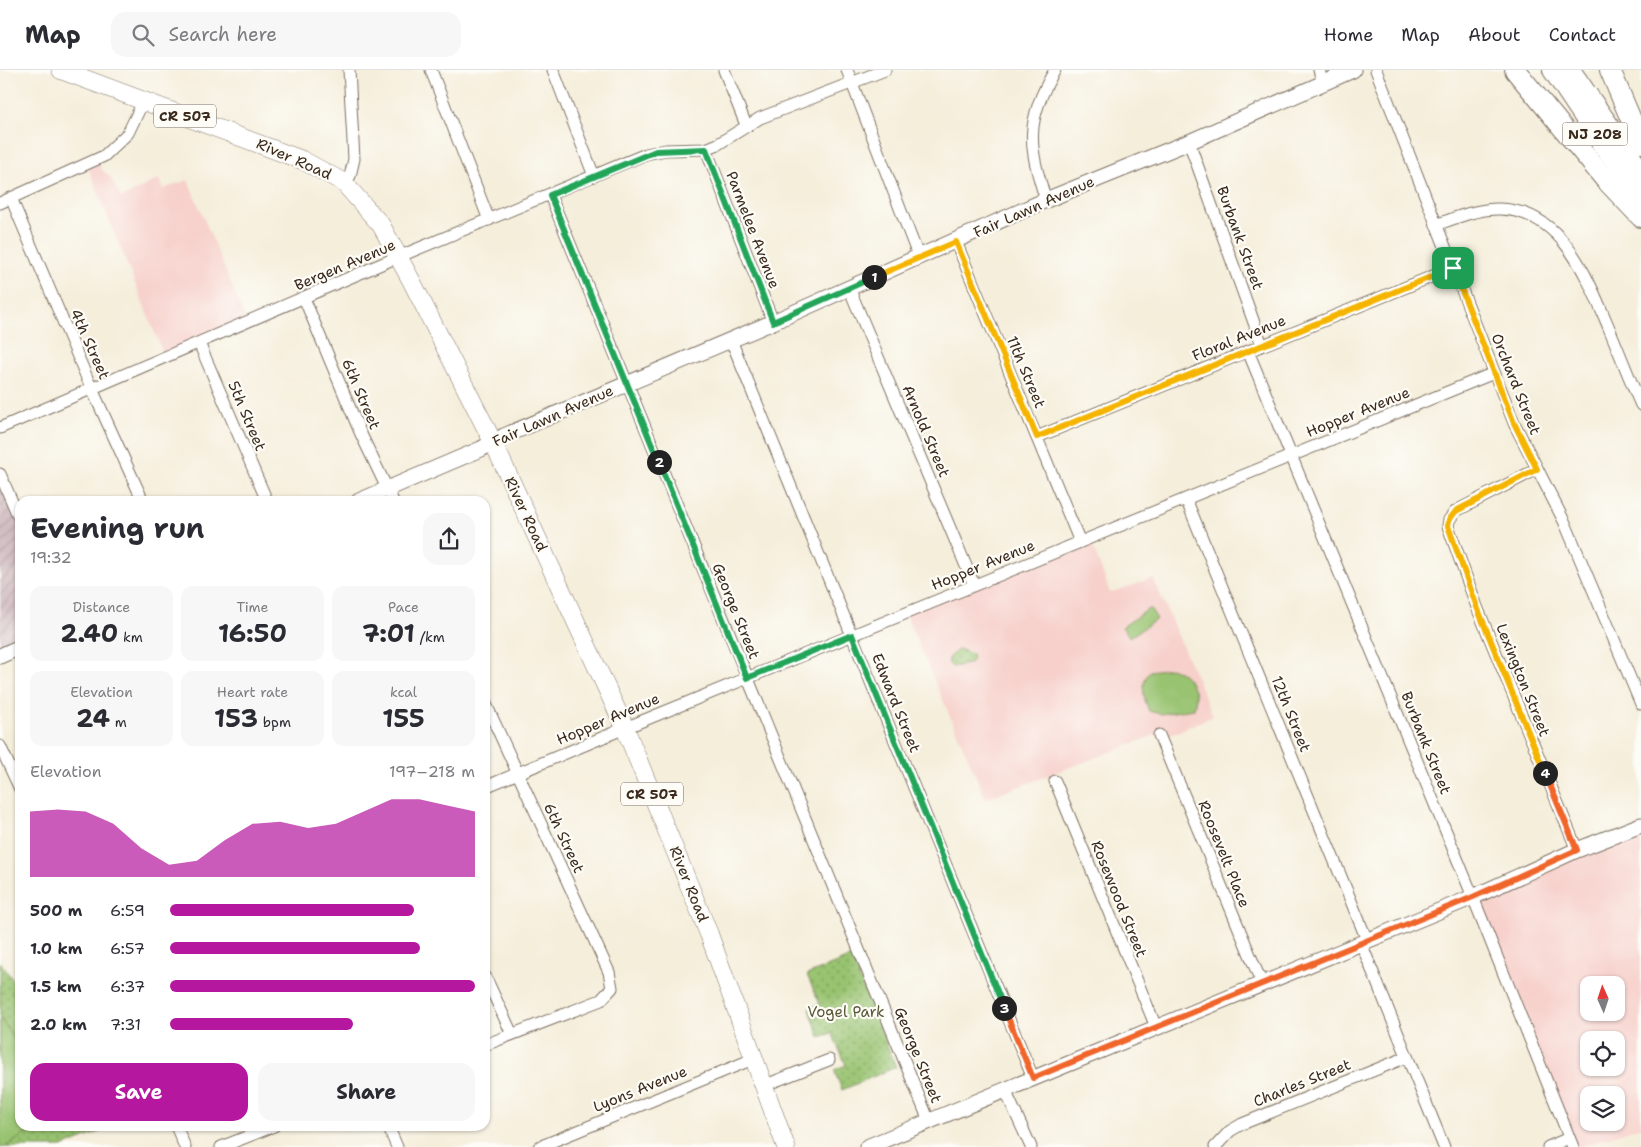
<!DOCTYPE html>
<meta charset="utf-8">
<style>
:root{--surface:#fff;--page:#f7f7f7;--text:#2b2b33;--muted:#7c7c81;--line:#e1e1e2;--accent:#b5179e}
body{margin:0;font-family:"Shantell Sans",sans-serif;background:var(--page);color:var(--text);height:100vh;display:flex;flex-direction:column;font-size:19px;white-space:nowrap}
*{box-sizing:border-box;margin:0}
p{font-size:16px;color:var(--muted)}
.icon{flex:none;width:28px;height:28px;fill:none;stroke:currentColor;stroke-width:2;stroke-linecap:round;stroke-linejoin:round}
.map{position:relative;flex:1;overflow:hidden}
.sheet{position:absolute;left:15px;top:426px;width:475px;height:635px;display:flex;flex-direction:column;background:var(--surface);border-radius:15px;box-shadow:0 1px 4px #0004}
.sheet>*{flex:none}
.needle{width:32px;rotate:357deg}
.fabs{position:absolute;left:1580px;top:906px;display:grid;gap:10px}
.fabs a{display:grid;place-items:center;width:45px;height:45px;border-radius:10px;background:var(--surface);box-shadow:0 1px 4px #0004;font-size:25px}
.pin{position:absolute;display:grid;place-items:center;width:42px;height:42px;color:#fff;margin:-21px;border-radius:10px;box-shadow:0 2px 8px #0006}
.km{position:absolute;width:25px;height:25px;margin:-12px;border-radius:50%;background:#222;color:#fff;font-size:14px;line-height:25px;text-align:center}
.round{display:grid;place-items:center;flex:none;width:52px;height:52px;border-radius:15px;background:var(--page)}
.summary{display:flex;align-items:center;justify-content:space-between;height:85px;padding:0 15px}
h1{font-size:28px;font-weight:700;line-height:38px}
.stats{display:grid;grid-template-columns:repeat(3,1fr);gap:8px;height:85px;padding:5px 15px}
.stats div{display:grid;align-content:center;border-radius:12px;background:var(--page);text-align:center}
.stats b{font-size:25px;font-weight:700}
.stats small{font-size:14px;font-weight:400}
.stats p{font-size:14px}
.chart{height:140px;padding:10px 15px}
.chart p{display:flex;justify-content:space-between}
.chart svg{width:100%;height:90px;margin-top:5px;fill:var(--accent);opacity:.7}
.action{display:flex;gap:10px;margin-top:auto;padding:10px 15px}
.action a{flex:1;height:58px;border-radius:15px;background:var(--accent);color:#fff;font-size:20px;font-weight:700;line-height:58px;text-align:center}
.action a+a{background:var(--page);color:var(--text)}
ul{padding:0 15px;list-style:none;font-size:16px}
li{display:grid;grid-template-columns:80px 60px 1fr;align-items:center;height:38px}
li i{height:12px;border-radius:6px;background:var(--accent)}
header{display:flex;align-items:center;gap:30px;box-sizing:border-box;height:70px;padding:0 25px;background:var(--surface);border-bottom:1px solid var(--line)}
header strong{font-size:24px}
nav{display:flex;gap:28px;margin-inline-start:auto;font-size:18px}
.search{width:350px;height:45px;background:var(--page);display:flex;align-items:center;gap:12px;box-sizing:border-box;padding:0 18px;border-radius:15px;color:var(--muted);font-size:19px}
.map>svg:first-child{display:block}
</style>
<header>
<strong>Map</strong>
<div class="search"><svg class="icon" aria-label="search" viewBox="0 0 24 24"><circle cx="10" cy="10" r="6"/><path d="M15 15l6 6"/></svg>Search here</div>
<nav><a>Home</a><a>Map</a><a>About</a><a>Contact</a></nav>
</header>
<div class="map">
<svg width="1641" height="1077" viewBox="0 0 1641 1077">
<defs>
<pattern id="industrial-furrows" width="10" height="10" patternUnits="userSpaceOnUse" patternTransform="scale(1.25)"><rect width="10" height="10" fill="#d2bec2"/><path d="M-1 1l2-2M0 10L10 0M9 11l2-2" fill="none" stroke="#b5a3a6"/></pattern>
<pattern id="grass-dots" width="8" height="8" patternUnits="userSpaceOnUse" patternTransform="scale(1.25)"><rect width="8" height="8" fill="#98c370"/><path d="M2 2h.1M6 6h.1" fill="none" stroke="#7d9f5b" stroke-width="1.8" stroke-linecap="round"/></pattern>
</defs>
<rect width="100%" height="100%" fill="#fdfcf7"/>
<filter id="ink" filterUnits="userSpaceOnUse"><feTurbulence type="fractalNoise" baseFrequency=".02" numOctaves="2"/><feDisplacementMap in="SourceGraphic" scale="10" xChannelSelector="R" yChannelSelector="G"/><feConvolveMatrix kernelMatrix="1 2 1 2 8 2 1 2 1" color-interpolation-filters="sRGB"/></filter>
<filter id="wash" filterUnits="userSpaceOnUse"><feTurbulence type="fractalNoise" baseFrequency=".0096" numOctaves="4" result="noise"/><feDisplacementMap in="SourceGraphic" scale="20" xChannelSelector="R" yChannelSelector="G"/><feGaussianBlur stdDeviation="1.12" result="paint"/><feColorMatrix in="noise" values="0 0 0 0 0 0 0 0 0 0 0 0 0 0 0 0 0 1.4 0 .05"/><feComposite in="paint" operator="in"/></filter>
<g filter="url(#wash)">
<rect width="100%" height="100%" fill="#f5eedb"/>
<g fill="#f7d0cb" fill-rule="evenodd">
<polygon points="98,90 101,99 110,107 121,128 159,109 163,119 188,110 247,253 165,288 87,95"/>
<polygon points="1090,468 1110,523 1153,508 1213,646 1161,669 1158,664 986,729 905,543"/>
<path d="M1641,755V1056L1580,1077H1573L1473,827ZM1589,915H1616V942H1589ZM1589,970H1616V998H1589ZM1589,1025H1616V1052H1589Z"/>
</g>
<polygon fill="url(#industrial-furrows)" points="0,404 20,450 20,577 0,585"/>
<g fill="url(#grass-dots)" stroke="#6a7647">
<polygon points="959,579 972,584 973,590 969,594 952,597 949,594 948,588"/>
<polygon points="851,887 896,997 842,1020 834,1000 846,995 832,963 820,967 809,939 820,934 807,905"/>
<polygon points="0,892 20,920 20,1056 114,1056 62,1077 0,1077"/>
</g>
<g fill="#98c370" stroke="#6a7647">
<polygon points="1150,538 1157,549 1130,567 1122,557"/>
<path d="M1170,598C1187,602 1200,620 1194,639L1160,644L1149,641C1143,627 1140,613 1150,601Z"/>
<polygon points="0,947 20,979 20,1056 39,1056 5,1077 0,1077"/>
</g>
</g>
<g filter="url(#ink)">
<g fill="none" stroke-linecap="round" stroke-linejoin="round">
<g stroke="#7c6f60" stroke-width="13">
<g id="street">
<polyline points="431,0 489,150"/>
<polyline points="553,0 594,106"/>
<polyline points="724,0 746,55"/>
<polyline points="847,0 919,188"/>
<polyline points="1319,0 1323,13"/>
<polyline points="1376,0 1514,353 1565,453 1641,634"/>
<polyline points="1189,72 1262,275"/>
<polyline points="706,79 773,252"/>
<polyline points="343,112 350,106 354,89 349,0"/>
<polyline points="550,125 929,1051"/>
<polyline points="11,128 87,308 143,431"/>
<path d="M1046,130C1028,76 1025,50 1055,0"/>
<polyline points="0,133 104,86 128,63 144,30"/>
<path d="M1436,155C1457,147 1477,139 1499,139C1563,140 1588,209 1609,258C1620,284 1630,310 1641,335"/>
<polyline points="956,172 1080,472"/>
<polyline points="849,218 974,515"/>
<polyline points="304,228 360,362 393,431"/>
<polyline points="731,270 1033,1008"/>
<polyline points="199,273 267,431"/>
<polyline points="1248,281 1473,827 1573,1077"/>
<polyline points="0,358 386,192 646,84 666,80 706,79 718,74 760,48 885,0"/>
<polyline points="1037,367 1453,198"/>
<polyline points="1537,399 1456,441 1449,450 1448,456 1477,537 1577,780"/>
<polyline points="0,404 20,450"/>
<polyline points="1186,429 1367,870"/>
<polyline points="485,632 609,902 612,918 601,930 485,975"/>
<polyline points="1159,665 1262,914"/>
<polyline points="0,676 20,719"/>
<polyline points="1055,711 1156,957"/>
<polyline points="485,717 625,658 1494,303"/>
<polyline points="1361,873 1444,1077"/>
<polyline points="485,906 512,964"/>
<polyline points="763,1016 829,990"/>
<polyline points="1005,1020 1031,1077"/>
<polyline points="176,1056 185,1077"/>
<polyline points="388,1056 397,1077"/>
<polyline points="221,1077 274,1056"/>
<polyline points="539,1077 753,989"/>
<polyline points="1215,1077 1230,1061 1242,1054 1407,987"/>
<polyline points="1548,1077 1569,1068"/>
</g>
</g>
<g stroke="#7c6f60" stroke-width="17">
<g id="secondary">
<polyline points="359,431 481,379 504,366 773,252 1046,130 1189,72 1353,0"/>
<polyline points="0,586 20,577"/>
<polyline points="867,1077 1473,827 1577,780 1641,755"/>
</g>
</g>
<g stroke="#7c6f60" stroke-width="19">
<polyline id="primary" points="61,0 302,90 343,112 381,155 411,210 493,372 625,658 709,864 786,1077"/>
</g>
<g stroke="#7c6f60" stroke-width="22">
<g id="highway">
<polyline points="1515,0 1604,108 1641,147"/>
<polyline points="1553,0 1603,75 1641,124"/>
<polyline points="1570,0 1641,102"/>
<polyline points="1610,0 1641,73"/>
</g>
</g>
<use href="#street" stroke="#fff" stroke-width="11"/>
<use href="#secondary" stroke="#fff" stroke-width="15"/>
<use href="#primary" stroke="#fff" stroke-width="18"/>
<use href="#highway" stroke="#fff" stroke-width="20"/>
</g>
</g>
<g fill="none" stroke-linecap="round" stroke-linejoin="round" filter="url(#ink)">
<g stroke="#fff" stroke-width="10">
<polyline id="split-1" points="874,207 956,172 1037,367 1453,198"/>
</g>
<g stroke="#fff" stroke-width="10">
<polyline id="split-2" points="659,392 550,125 656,81 706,79 773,252 874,207"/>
</g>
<g stroke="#fff" stroke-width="10">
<polyline id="split-3" points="659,392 747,608 852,565 1004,938"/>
</g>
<g stroke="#fff" stroke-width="10">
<polyline id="split-4" points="1004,938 1033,1008 1473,827 1577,780 1545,703"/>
</g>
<g stroke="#fff" stroke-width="10">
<polyline id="split-5" points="1453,198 1514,353 1537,399 1456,441 1449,450 1448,456 1477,537 1545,703"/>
</g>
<use href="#split-1" stroke="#f5b400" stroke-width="6"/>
<use href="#split-2" stroke="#22a559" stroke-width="6"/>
<use href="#split-3" stroke="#22a559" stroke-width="6"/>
<use href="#split-4" stroke="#f0652b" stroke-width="6"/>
<use href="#split-5" stroke="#f5b400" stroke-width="6"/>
</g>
<g text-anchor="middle" stroke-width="4.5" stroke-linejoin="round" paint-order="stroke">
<g fill="#fdfcf7" stroke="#75695f" stroke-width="1">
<rect x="154" y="34.5" width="62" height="23" rx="4"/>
<rect x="1562.5" y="52.5" width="65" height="23" rx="4"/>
<rect x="621" y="712.5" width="62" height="23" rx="4"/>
</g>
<g font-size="14" font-weight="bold" fill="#3b2a1e">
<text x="185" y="51">CR 507</text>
<text x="1595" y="69">NJ 208</text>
<text x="652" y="729">CR 507</text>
</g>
<g font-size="15" fill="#3b2a1e" stroke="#fdfcf7">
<text transform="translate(294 89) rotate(24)" y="5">River Road</text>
<text transform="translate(1034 137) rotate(-24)" y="5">Fair Lawn Avenue</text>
<text transform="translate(753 160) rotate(69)" y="5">Parmelee Avenue</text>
<text transform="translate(1240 168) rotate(70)" y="5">Burbank Street</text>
<text transform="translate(345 195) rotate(-23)" y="5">Bergen Avenue</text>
<text transform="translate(1239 268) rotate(-22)" y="5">Floral Avenue</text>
<text transform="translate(90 274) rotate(66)" y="5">4th Street</text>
<text transform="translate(1026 302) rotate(67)" y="5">11th Street</text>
<text transform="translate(1516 314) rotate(68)" y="5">Orchard Street</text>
<text transform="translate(361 324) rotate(67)" y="5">6th Street</text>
<text transform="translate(1358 342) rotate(-22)" y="5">Hopper Avenue</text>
<text transform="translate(247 346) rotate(67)" y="5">5th Street</text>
<text transform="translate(553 346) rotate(-24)" y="5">Fair Lawn Avenue</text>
<text transform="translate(926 361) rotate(67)" y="5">Arnold Street</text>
<text transform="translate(526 444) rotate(65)" y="5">River Road</text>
<text transform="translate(983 495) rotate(-22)" y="5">Hopper Avenue</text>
<text transform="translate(736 541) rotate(68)" y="5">George Street</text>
<text transform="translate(1523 610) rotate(68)" y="5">Lexington Street</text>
<text transform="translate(896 633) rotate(68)" y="5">Edward Street</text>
<text transform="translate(1291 644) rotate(68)" y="5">12th Street</text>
<text transform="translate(608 649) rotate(-23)" y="5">Hopper Avenue</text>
<text transform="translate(1426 673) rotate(68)" y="5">Burbank Street</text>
<text transform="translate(564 768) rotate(65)" y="5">6th Street</text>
<text transform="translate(1224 784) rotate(68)" y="5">Roosevelt Place</text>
<text transform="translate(689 814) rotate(68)" y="5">River Road</text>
<text transform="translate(1119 829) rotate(68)" y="5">Rosewood Street</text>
<text transform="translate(918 985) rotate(68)" y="5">George Street</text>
<text transform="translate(1302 1013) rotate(-22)" y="5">Charles Street</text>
<text transform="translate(640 1019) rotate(-22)" y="5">Lyons Avenue</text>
</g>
<g font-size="15" fill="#575837" stroke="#fdfcf7">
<text x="846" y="947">Vogel Park</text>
</g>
</g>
</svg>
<div class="fabs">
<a><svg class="needle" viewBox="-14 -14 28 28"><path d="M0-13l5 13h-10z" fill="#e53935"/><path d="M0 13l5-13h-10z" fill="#7c7c81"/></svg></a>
<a><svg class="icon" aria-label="locate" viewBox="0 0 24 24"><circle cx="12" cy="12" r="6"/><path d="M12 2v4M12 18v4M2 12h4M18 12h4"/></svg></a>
<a><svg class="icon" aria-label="layers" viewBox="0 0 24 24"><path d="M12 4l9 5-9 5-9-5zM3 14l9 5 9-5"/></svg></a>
</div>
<div class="pin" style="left:1453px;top:198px;background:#1e9e55"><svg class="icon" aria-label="arrive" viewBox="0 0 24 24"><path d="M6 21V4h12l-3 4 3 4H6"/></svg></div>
<b class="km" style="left:874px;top:207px">1</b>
<b class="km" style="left:659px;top:392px">2</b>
<b class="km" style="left:1004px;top:938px">3</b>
<b class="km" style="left:1545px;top:703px">4</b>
<section class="sheet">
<div class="summary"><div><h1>Evening run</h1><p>19:32</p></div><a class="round"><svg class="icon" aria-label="share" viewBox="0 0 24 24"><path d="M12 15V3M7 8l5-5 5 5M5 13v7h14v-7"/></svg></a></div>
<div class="stats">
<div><p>Distance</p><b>2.40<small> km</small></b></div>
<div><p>Time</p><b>16:50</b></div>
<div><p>Pace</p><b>7:01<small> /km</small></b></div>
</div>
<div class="stats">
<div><p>Elevation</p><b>24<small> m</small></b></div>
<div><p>Heart rate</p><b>153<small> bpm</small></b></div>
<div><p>kcal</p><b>155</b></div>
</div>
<div class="chart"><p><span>Elevation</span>197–218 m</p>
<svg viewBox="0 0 160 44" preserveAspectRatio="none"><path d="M0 44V12L10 11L20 12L30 18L40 30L50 38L60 36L70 26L80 18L90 17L100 20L110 18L120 12L130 6L140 6L150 9L160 12V44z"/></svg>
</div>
<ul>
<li><b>500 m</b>6:59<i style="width:80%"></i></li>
<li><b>1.0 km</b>6:57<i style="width:82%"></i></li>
<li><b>1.5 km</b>6:37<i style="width:100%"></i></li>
<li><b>2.0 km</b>7:31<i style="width:60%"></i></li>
</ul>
<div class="action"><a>Save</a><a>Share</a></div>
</section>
</div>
